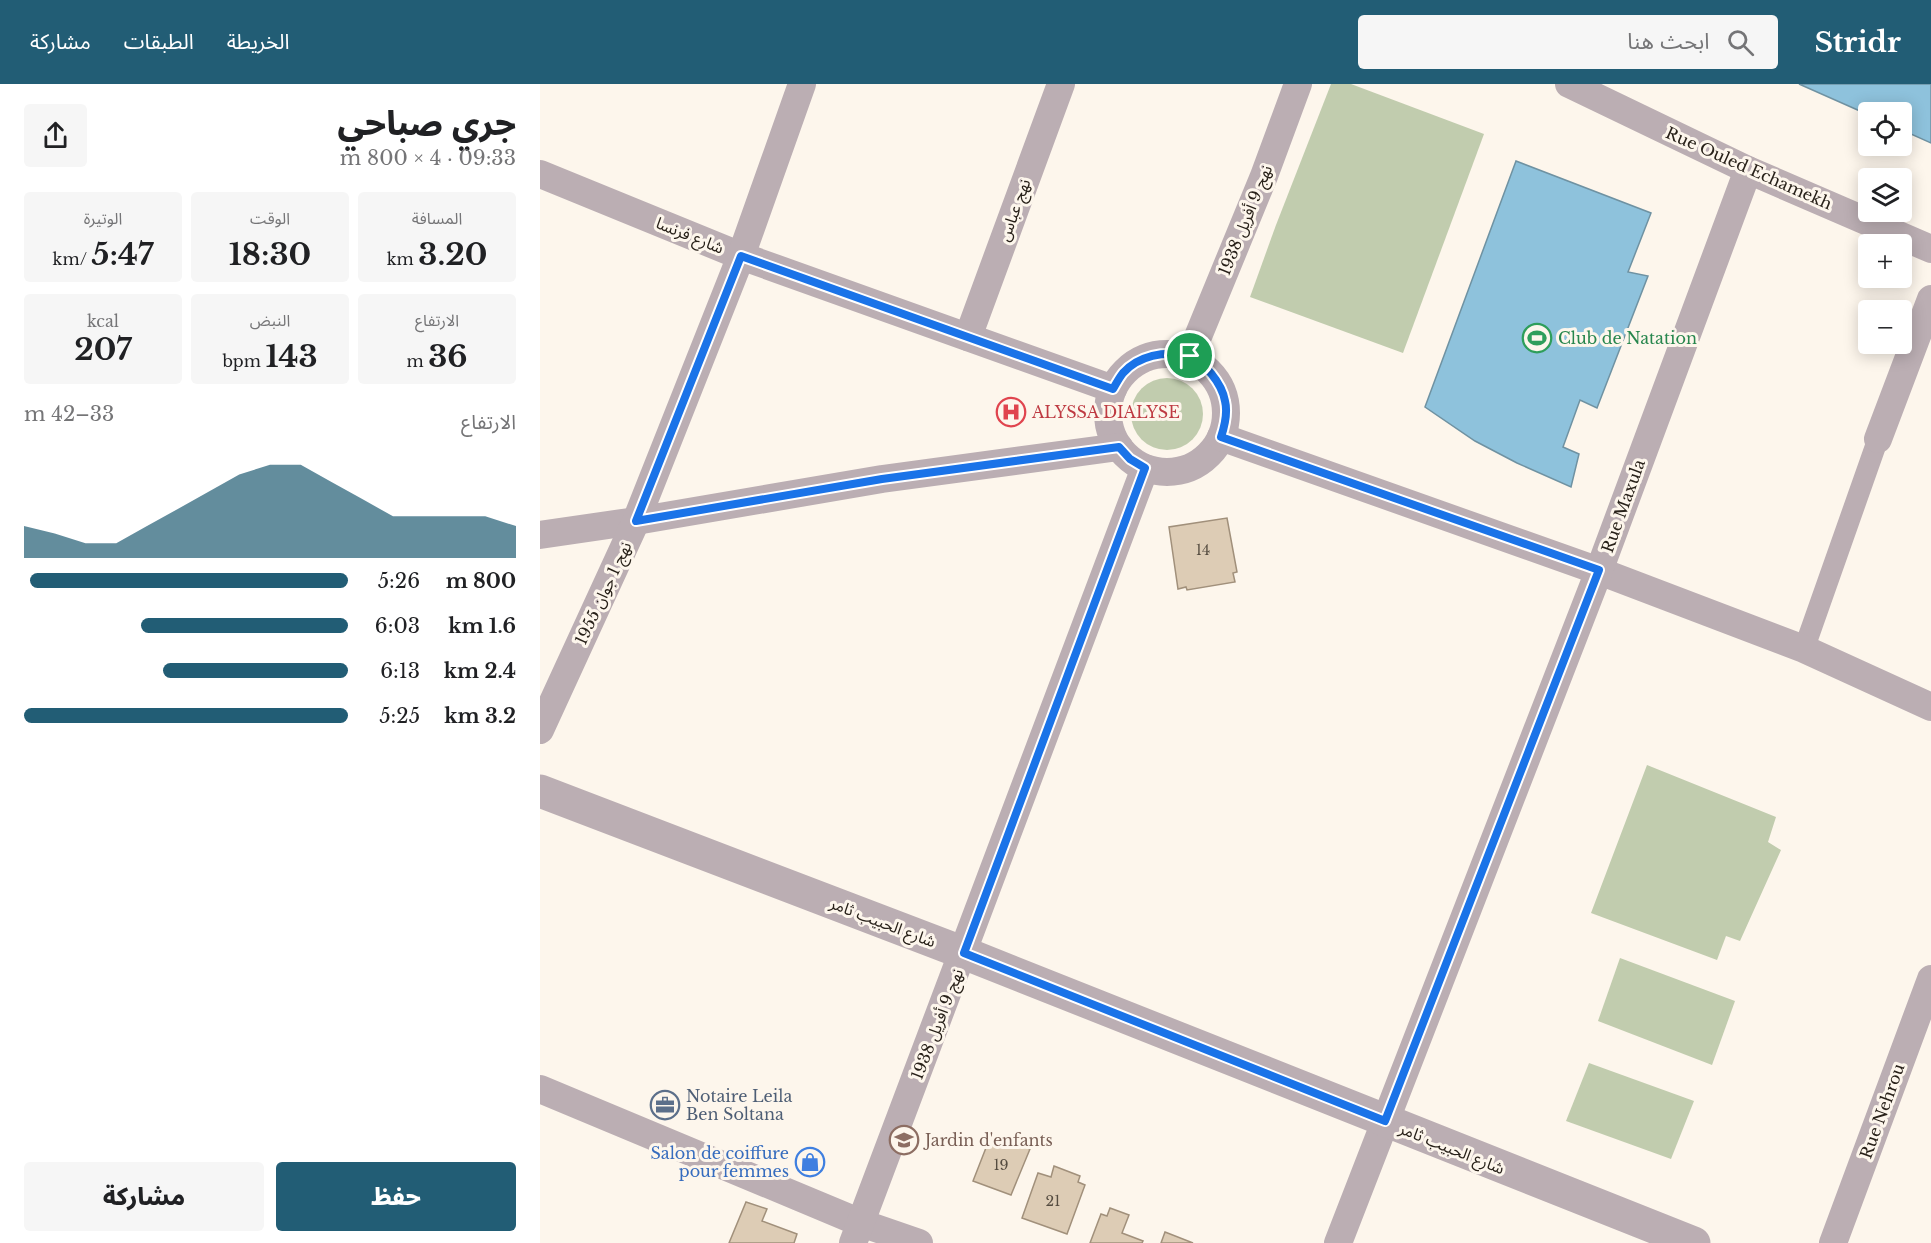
<!DOCTYPE html>
<html lang="ar">
<meta charset="utf-8">
<style>
:root{--surface:#fff;--page:#f6f6f6;--text:#202124;--muted:#757577;--accent:#225d75}
body{margin:0;font-family:"Libre Baskerville","Noto Sans Arabic",serif;background:var(--page);color:var(--text);direction:rtl;height:100vh;display:flex;flex-direction:column;font-size:22px;white-space:nowrap}
*{box-sizing:border-box;margin:0}
p{font-size:20px;color:var(--muted)}
.icon{flex:none;width:33px;height:33px;fill:none;stroke:currentColor;stroke-width:2;stroke-linecap:round;stroke-linejoin:round}
.map{position:relative;flex:1;overflow:hidden;direction:ltr}
.details{display:flex;flex-direction:column;background:var(--surface);width:540px}
.details>*{flex:none}
.buttons{position:absolute;left:1318px;top:18px;display:grid;gap:12px}
.buttons a{display:grid;place-items:center;width:54px;height:54px;border-radius:6px;background:var(--surface);box-shadow:0 3px 15px #0003;font-size:30px}
.pin{position:absolute;display:grid;place-items:center;width:51px;height:51px;color:#fff;margin:-26px;border:3px solid #fff;border-radius:50%;box-shadow:0 2px 6px #0007}
.round{display:grid;place-items:center;flex:none;width:63px;height:63px;border-radius:6px;background:var(--page)}
.overview{display:flex;align-items:center;justify-content:space-between;height:102px;padding:0 24px}
h1{font-size:33px;font-weight:800;line-height:45px}
.figures{display:grid;grid-template-columns:repeat(3,1fr);gap:9px;height:102px;padding:6px 24px}
.figures div{display:grid;align-content:center;border-radius:6px;background:var(--page);text-align:center}
.figures b{font-size:30px;font-weight:800}
.figures small{font-size:16px;font-weight:400}
.figures p{font-size:16px}
.chart{height:168px;padding:12px 24px}
.chart p{display:flex;justify-content:space-between}
.chart svg{width:100%;height:108px;margin-top:6px;fill:var(--accent);opacity:.7}
.action{display:flex;gap:12px;margin-top:auto;padding:12px 24px}
.action a{flex:1;height:69px;border-radius:6px;background:var(--accent);color:#fff;font-size:24px;font-weight:800;line-height:69px;text-align:center}
.action a+a{background:var(--page);color:var(--text)}
ul{padding:0 24px;list-style:none;font-size:20px}
li{display:grid;grid-template-columns:96px 72px 1fr;align-items:center;height:45px}
li i{height:15px;border-radius:8px;background:var(--accent)}
header{display:flex;align-items:center;gap:36px;box-sizing:border-box;height:84px;padding:0 30px;background:var(--accent);color:#fff}
header strong{font-size:28px}
nav{display:flex;gap:33px;margin-inline-start:auto;font-size:21px}
.search{width:420px;height:54px;background:var(--page);display:flex;align-items:center;gap:15px;box-sizing:border-box;padding:0 21px;border-radius:6px;color:var(--muted);font-size:22px}
main{display:flex;flex:1;min-height:0}
.map>svg:first-child{display:block}
</style>
<header>
<strong>Stridr</strong>
<div class="search"><svg class="icon" aria-label="search" viewBox="0 0 24 24"><circle cx="10" cy="10" r="6"/><path d="M15 15l6 6"/></svg>ابحث هنا</div>
<nav><a>الخريطة</a><a>الطبقات</a><a>مشاركة</a></nav>
</header>
<main>
<div class="map">
<svg width="1391" height="1159" viewBox="0 0 1391 1159">
<rect width="100%" height="100%" fill="#fdf6ec"/>
<g fill="#c1ccae">
<polygon points="791,0 811,0 944,50 863,269 710,213 736,141"/>
<circle cx="627" cy="330" r="36"/>
<polygon points="1107,681 1236,733 1228,758 1241,766 1200,857 1186,852 1177,876 1051,829"/>
<polygon points="1080,874 1195,917 1172,981 1058,937"/>
<polygon points="1049,979 1154,1017 1131,1075 1026,1037"/>
</g>
<g fill="#8ec2dc" stroke="#6f92a2" stroke-width="1.5">
<polygon points="1259,0 1391,0 1391,59 1362,46 1362,28 1329,28 1329,31"/>
<polygon points="976,77 1111,129 1088,188 1108,192 1057,324 1040,316 1023,363 1039,370 1031,403 977,379 935,357 885,323"/>
</g>
<g fill="#ddccb5" stroke="#a1907b" stroke-width="1.5">
<polygon points="687,434 697,488 693,489 695,498 647,506 646,503 638,505 629,443"/>
<polygon points="451,1051 490,1065 471,1111 433,1097"/>
<polygon points="514,1082 540,1092 538,1098 545,1101 527,1150 482,1134 498,1089 511,1093"/>
<polygon points="206,1118 227,1125 222,1137 257,1150 254,1159 189,1159"/>
<polygon points="570,1124 589,1131 582,1149 603,1157 602,1159 550,1159 561,1130 567,1132"/>
<polygon points="625,1148 653,1159 621,1159"/>
</g>
<g fill="none" stroke-linecap="round" stroke-linejoin="round">
<polyline stroke="#bbaeb3" stroke-width="21" points="1264,565 1338,355"/>
<g stroke="#bbaeb3" stroke-width="28">
<polyline points="1029,0 1208,86 1391,165"/>
<polyline points="0,90 201,172 573,305"/>
<polyline points="428,253 521,0"/>
<circle cx="627" cy="329" r="59"/>
<polyline points="650,272 724,92 758,0"/>
<polyline points="681,353 1059,487 1264,565 1391,623"/>
<polyline points="1338,355 1391,215"/>
<polyline points="0,451 96,437 342,395 579,363"/>
<polyline points="0,646 96,437 201,172 262,0"/>
<polyline points="0,1005 321,1139 379,1159"/>
<polyline points="313,1159 605,384"/>
<polyline points="798,1159 1059,487 1208,86"/>
<polyline points="1293,1159 1391,895"/>
</g>
<polyline stroke="#bbaeb3" stroke-width="33" points="0,707 424,869 1154,1159"/>
</g>
<g fill="none" stroke-linecap="round" stroke-linejoin="round">
<g stroke="#fff" stroke-width="12">
<path id="route" d="M201,172L573,305C576,300 579,294 583,289C598,272 625,266 647,272C664,276 682,300 685,317C688,329 685,341 681,353L1059,486L845,1037L424,869L605,384L590,375L579,363L342,395L96,437Z"/>
</g>
<use href="#route" stroke="#1a73e8" stroke-width="8"/>
</g>
<defs>
<g id="stadium-ring" transform="scale(1.5)"><circle r="9.5" fill="#fdf6ec" stroke="#2e9e5b" stroke-width="1.5"/><path d="M0-5a6.5 5 0 1 0 0 10a6.5 5 0 1 0 0-10ZM-3.5-1.8h7v3.6h-7Z" fill="#2e9e5b"/></g>
<g id="hospital-ring" transform="scale(1.5)"><circle r="9.5" fill="#fdf6ec" stroke="#e0444e" stroke-width="1.5"/><path d="M-5-5h3v3.5h4V-5h3V5h-3V1.5h-4V5h-3Z" fill="#e0444e"/></g>
<g id="office-ring" transform="scale(1.5)"><circle r="9.5" fill="#fdf6ec" stroke="#5c6f8a" stroke-width="1.5"/><path d="M-6-3h4V-5.5h4V-3h4V5H-6ZM-1-4.5V-3h2v-1.5ZM-6 0V1H6V0Z" fill="#5c6f8a"/></g>
<g id="school-ring" transform="scale(1.5)"><circle r="9.5" fill="#fdf6ec" stroke="#8d6e63" stroke-width="1.5"/><path d="M0-5L7-2L0 1L-7-2ZM-4 1L0 2.5L4 1V4Q0 6-4 4Z" fill="#8d6e63"/></g>
<g id="shop-ring" transform="scale(1.5)"><circle r="9.5" fill="#fdf6ec" stroke="#3f7fe0" stroke-width="1.5"/><path d="M-5-2.5h2.3a2.7 3.5 0 0 1 5.4 0H5L5.5 6h-11ZM-1.5-2.5h3a1.5 2.3 0 0 0-3 0Z" fill="#3f7fe0"/></g>
</defs>
<g fill-rule="evenodd">
<use href="#stadium-ring" x="997" y="254"/>
<use href="#hospital-ring" x="471" y="328"/>
<use href="#office-ring" x="125" y="1021"/>
<use href="#school-ring" x="364" y="1056"/>
<use href="#shop-ring" x="270" y="1078"/>
</g>
<g text-anchor="middle" stroke-width="6" stroke-linejoin="round" paint-order="stroke">
<g font-size="14" fill="#554c40">
<text x="663" y="471">14</text>
<text x="461" y="1086">19</text>
<text x="513" y="1122">21</text>
</g>
<g font-size="16" fill="#282119" stroke="#fdf6ec">
<text transform="translate(1209 84) rotate(24)" y="6">Rue Ouled Echamekh</text>
<text transform="translate(474 126) rotate(-70)" y="6">نهج عباس</text>
<text transform="translate(705 136) rotate(-68)" y="6">نهج 9 أفريل 1938</text>
<text transform="translate(150 151) rotate(22)" y="6">شارع فرنسا</text>
<text transform="translate(1083 422) rotate(-70)" y="6">Rue Maxula</text>
<text transform="translate(63 509) rotate(-65)" y="6">نهج 1 جوان 1955</text>
<text transform="translate(343 838) rotate(21)" y="6">شارع الحبيب ثامر</text>
<text transform="translate(397 940) rotate(-69)" y="6">نهج 9 أفريل 1938</text>
<text transform="translate(1342 1027) rotate(-70)" y="6">Rue Nehrou</text>
<text transform="translate(912 1064) rotate(22)" y="6">شارع الحبيب ثامر</text>
</g>
<g font-size="16" fill="#27864d" stroke="#fdf6ec" text-anchor="start">
<text x="1018" y="260">Club de Natation</text>
</g>
<g font-size="16" fill="#be3a42" stroke="#fdf6ec" text-anchor="start">
<text x="492" y="334">ALYSSA DIALYSE</text>
</g>
<g font-size="16" fill="#4e5e75" stroke="#fdf6ec" text-anchor="start">
<text x="146" y="1018">Notaire Leila<tspan x="146" dy="18">Ben Soltana</tspan></text>
</g>
<g font-size="16" fill="#785e54" stroke="#fdf6ec" text-anchor="start">
<text x="385" y="1062">Jardin d'enfants</text>
</g>
<g font-size="16" fill="#366cbe" stroke="#fdf6ec" text-anchor="end">
<text x="249" y="1075">Salon de coiffure<tspan x="249" dy="18">pour femmes</tspan></text>
</g>
</g>
</svg>
<div class="buttons">
<a><svg class="icon" aria-label="locate" viewBox="0 0 24 24"><circle cx="12" cy="12" r="6"/><path d="M12 2v4M12 18v4M2 12h4M18 12h4"/></svg></a>
<a><svg class="icon" aria-label="layers" viewBox="0 0 24 24"><path d="M12 4l9 5-9 5-9-5zM3 14l9 5 9-5"/></svg></a>
<a>+</a>
<a>−</a>
</div>
<div class="pin" style="left:650px;top:272px;background:#1e9e55"><svg class="icon" aria-label="arrive" viewBox="0 0 24 24"><path d="M6 21V4h12l-3 4 3 4H6"/></svg></div>
</div>
<section class="details">
<div class="overview"><div><h1>جري صباحي</h1><p>09:33 · 4 × 800 m</p></div><a class="round"><svg class="icon" aria-label="share" viewBox="0 0 24 24"><path d="M12 15V3M7 8l5-5 5 5M5 13v7h14v-7"/></svg></a></div>
<div class="figures">
<div><p>المسافة</p><b>3.20<small> km</small></b></div>
<div><p>الوقت</p><b>18:30</b></div>
<div><p>الوتيرة</p><b>5:47<small> /km</small></b></div>
</div>
<div class="figures">
<div><p>الارتفاع</p><b>36<small> m</small></b></div>
<div><p>النبض</p><b>143<small> bpm</small></b></div>
<div><p>kcal</p><b>207</b></div>
</div>
<div class="chart"><p><span>الارتفاع</span>33–42 m</p>
<svg viewBox="0 0 160 44" preserveAspectRatio="none"><path d="M0 44V31L10 34L20 38L30 38L40 31L50 24L60 17L70 10L80 6L90 6L100 13L110 20L120 27L130 27L140 27L150 27L160 31V44z"/></svg>
</div>
<ul>
<li><b>800 m</b>5:26<i style="width:98%"></i></li>
<li><b>1.6 km</b>6:03<i style="width:64%"></i></li>
<li><b>2.4 km</b>6:13<i style="width:57%"></i></li>
<li><b>3.2 km</b>5:25<i style="width:100%"></i></li>
</ul>
<div class="action"><a>حفظ</a><a>مشاركة</a></div>
</section>
</main>
